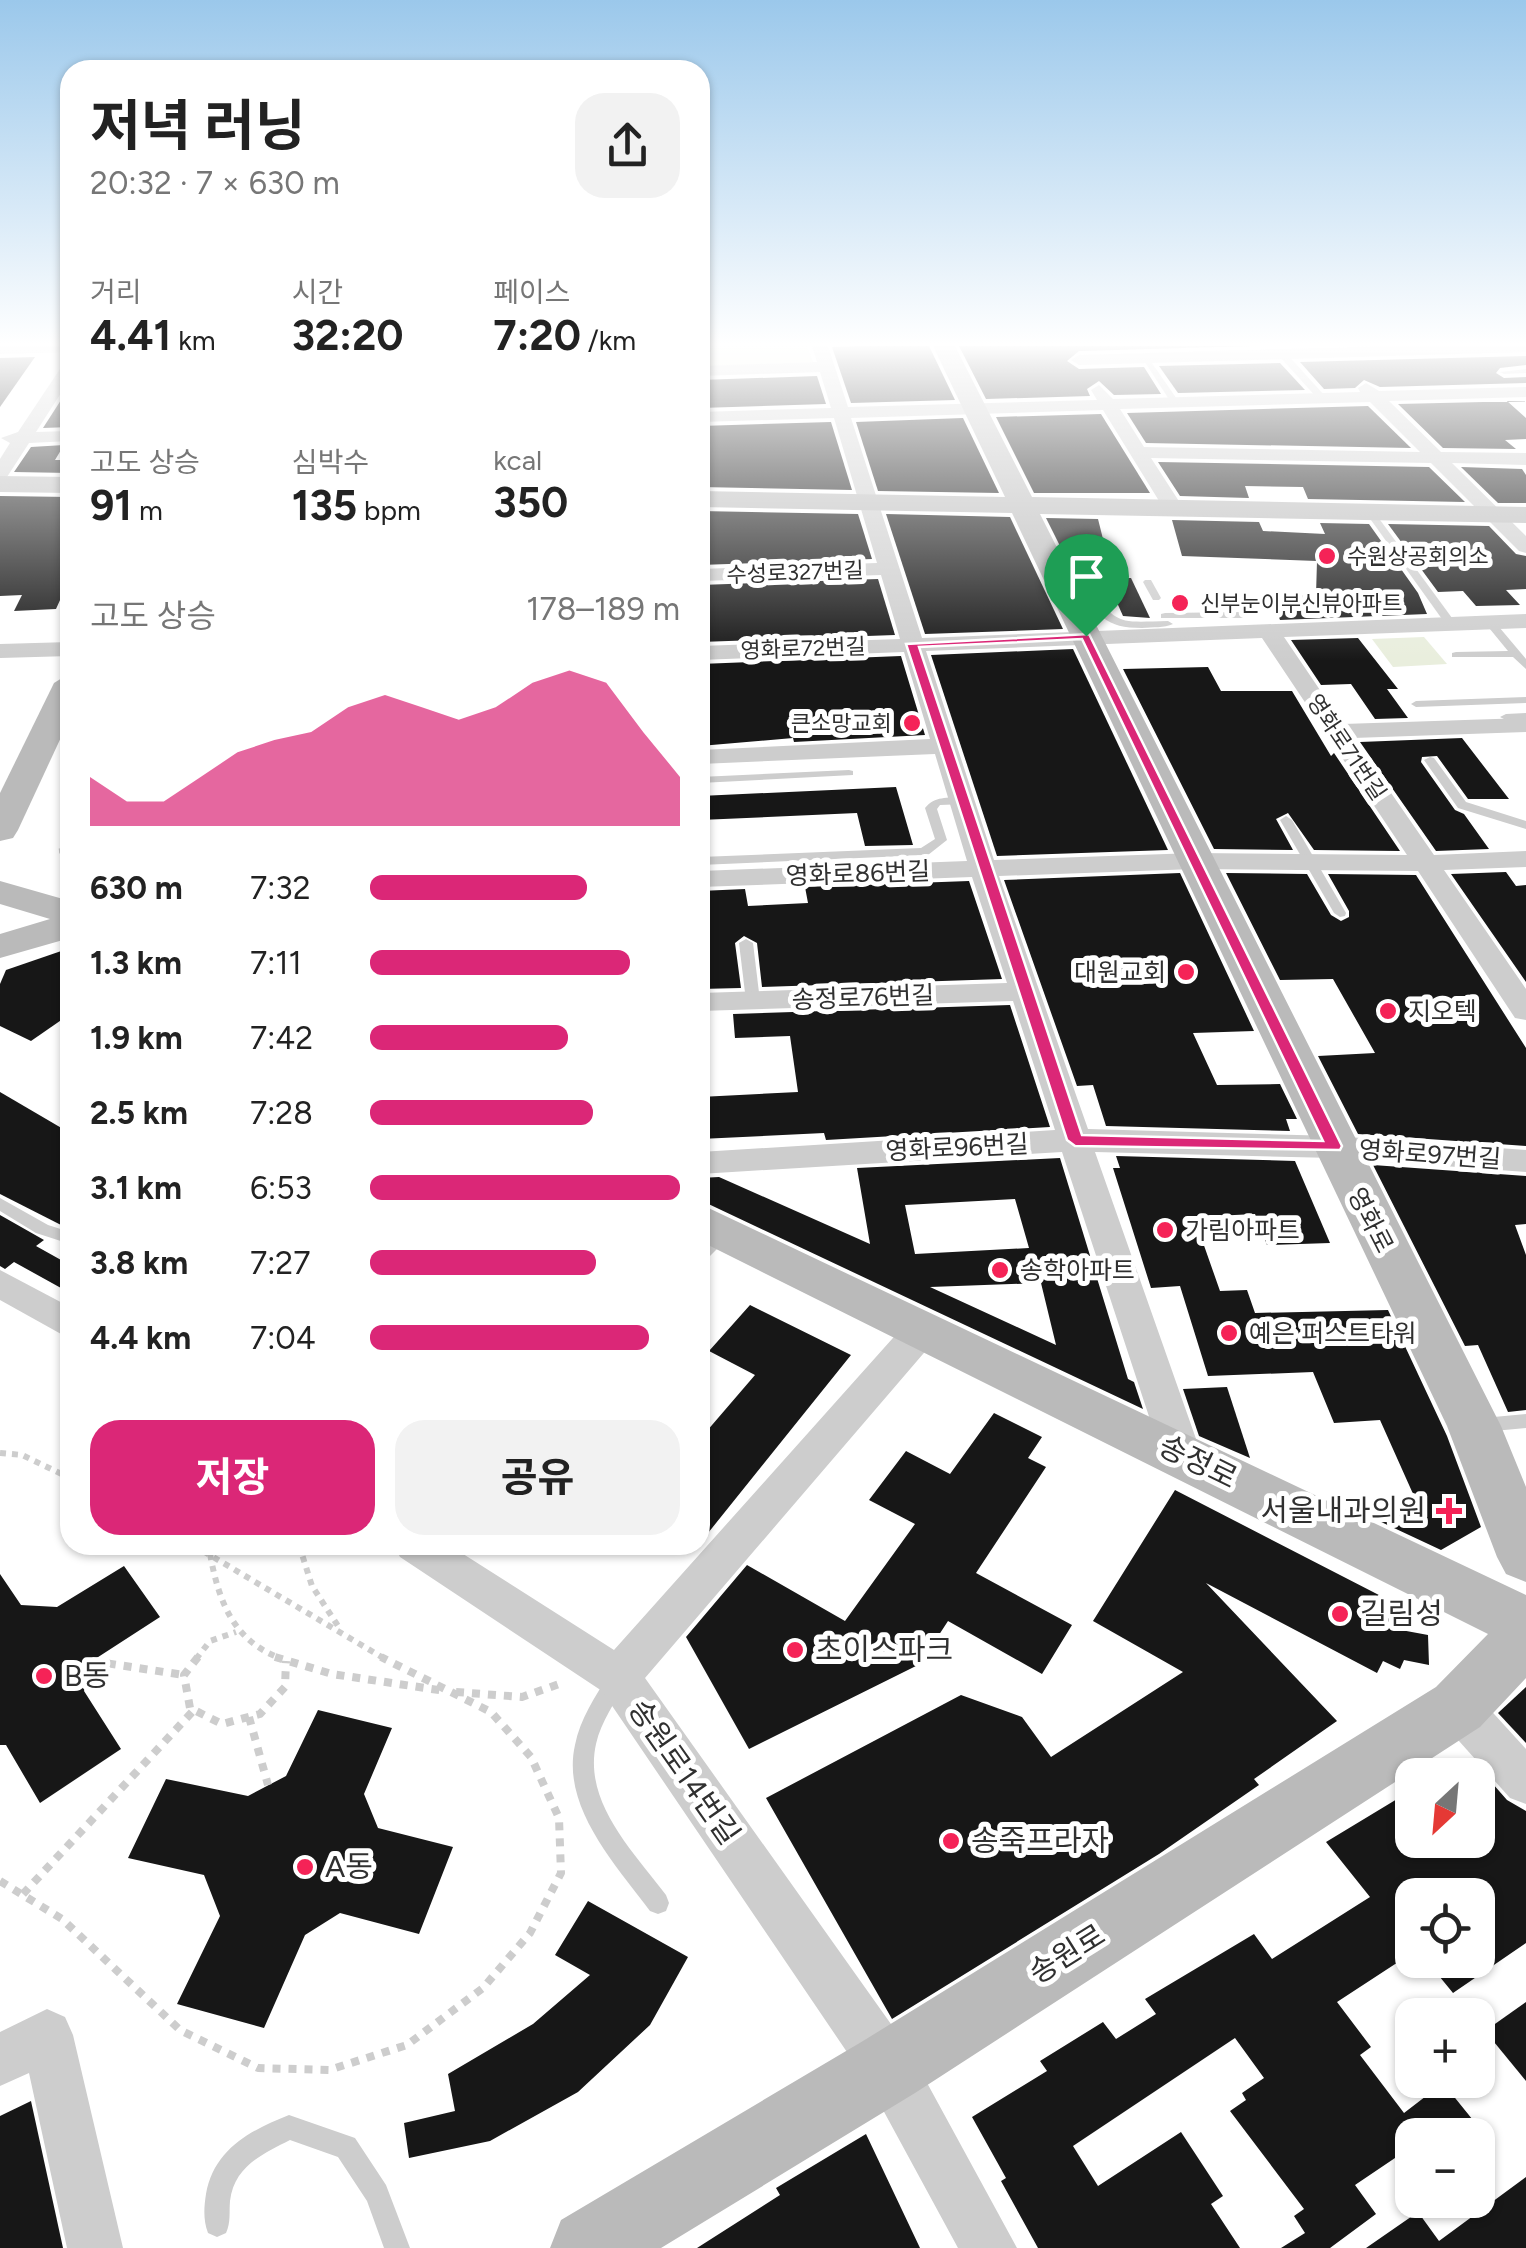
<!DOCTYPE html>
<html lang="ko">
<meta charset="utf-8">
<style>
:root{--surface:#fff;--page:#f2f2f2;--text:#222;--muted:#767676;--accent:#db2777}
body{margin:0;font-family:Figtree,"Noto Sans KR",sans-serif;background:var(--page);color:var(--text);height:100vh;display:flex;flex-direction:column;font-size:38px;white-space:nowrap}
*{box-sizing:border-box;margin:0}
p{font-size:32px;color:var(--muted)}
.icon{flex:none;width:55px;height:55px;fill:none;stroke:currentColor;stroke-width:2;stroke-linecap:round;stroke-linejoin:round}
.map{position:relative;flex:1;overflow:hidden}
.sheet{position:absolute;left:60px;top:60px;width:650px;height:1495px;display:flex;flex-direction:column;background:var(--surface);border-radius:30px;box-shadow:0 2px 8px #0004}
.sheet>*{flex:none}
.needle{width:65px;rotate:206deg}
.fabs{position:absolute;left:1395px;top:1758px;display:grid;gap:20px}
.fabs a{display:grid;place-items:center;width:100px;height:100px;border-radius:20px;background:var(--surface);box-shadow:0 2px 8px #0004;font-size:50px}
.pin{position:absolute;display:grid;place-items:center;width:85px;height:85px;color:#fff;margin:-102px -42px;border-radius:50% 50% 50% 0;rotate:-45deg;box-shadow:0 0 10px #0007}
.pin .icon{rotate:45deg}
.round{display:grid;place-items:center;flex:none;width:105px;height:105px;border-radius:30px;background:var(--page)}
.headline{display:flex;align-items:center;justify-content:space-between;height:170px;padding:0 30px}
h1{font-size:55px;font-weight:700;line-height:75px}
.metrics{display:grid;grid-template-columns:repeat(3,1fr);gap:15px;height:170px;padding:10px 30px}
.metrics div{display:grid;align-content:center}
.metrics b{font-size:42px;font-weight:700}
.metrics small{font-size:28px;font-weight:400}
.metrics p{font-size:28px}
.chart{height:280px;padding:20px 30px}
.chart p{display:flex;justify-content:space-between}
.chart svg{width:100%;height:180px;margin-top:10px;fill:var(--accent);opacity:.7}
.cta{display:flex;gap:20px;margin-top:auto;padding:20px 30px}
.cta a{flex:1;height:115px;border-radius:30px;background:var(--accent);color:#fff;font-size:40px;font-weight:700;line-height:115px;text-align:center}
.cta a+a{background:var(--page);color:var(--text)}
ul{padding:0 30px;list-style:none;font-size:32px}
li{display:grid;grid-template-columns:160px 120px 1fr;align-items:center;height:75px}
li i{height:25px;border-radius:12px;background:var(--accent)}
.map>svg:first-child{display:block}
</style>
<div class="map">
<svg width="1526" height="2248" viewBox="0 0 1526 2248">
<rect width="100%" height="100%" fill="#fff"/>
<g fill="#e9eedd">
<polygon points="700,346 807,346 813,362 700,367"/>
<polygon points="1424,637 1447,664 1393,667 1372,639"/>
</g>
<g fill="#171717" fill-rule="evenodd">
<polygon points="863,346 929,346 955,400 851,403 832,347"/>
<polygon points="959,346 1252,346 1079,351 1067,361 1079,369 1144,367 1161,394 1114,395 1099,381 1087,389 1090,396 986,399"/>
<polygon points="1526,356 1526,365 1500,368 1496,373 1504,378 1526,377 1526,383 1380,387 1364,380 1355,388 1324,389 1300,362"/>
<polygon points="35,357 0,407 0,358"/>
<polygon points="1280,363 1305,390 1178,393 1159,366"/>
<polygon points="817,376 826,404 700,408 700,380"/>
<polygon points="70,386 70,427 43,428"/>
<polygon points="1507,401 1526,418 1526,439 1505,440 1516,449 1443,448 1398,404 1526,401"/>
<polygon points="1368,406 1411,448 1146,443 1127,413"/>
<polygon points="1101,414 1150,493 1034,493 996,417"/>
<polygon points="963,418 999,493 878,491 856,422"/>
<polygon points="831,422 852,490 700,487 700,426"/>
<polygon points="64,445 55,460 70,460 70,473 14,472 31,447"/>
<polygon points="1158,462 1429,467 1465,502 1308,499 1303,487 1245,486 1249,498 1180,496"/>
<polygon points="1461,467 1522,469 1526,475 1526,503 1498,503"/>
<polygon points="0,496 70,497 70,578 56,609 14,611 22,595 0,596"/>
<polygon points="700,511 858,514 872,559 700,565"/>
<polygon points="886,514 1010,517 1063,629 925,634"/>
<polygon points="1046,518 1098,519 1106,551 1062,550"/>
<polygon points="1172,520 1259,522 1263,531 1325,534 1320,523 1369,524 1418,593 1427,614 1280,620 1271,596 1316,595 1317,561 1182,556"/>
<polygon points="1388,524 1489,526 1516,554 1526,556 1526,589 1506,590 1520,605 1476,606 1463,591 1438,592"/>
<polygon points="1106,578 1131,578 1150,618 1123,616"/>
<polygon points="878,579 895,635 700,642 700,585"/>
<polygon points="1358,638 1398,689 1387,689 1408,718 1375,719 1351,684 1321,685 1291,640"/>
<polygon points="1073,649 1168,850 997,856 931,655"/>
<polygon points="901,656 925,735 794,742 793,738 700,746 700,664"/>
<polygon points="1208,667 1221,691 1292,691 1331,756 1334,753 1400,851 1314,850 1288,813 1276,819 1293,850 1214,849 1123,669"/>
<polygon points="1462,738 1509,799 1468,799 1437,756 1422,757 1421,762 1455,810 1464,814 1489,849 1436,851 1360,742"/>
<polygon points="896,787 913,845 865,846 857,813 700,820 700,796"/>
<polygon points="1506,872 1516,886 1526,885 1526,982 1451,874"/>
<polygon points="1180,873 1254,1031 1193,1033 1217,1085 1280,1084 1297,1119 1286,1119 1290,1131 1106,1126 1093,1085 1077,1086 1004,880"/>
<polygon points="1226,873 1307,874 1331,915 1341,921 1349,917 1349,911 1328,874 1416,875 1526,1048 1526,1146 1358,1134 1318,1056 1375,1053 1333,979 1280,980"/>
<polygon points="969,881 1002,979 762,987 757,943 744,936 735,943 741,988 700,989 700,891 745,889 748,906 808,903 805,887"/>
<polygon points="70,948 70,1014 31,1041 0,1026 0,984 6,970"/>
<polygon points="1010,1005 1050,1127 826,1140 824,1133 700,1139 700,1097 798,1092 790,1036 735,1038 733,1014"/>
<polygon points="0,1092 70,1133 70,1221 63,1226 0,1194"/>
<polygon points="1116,1156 1295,1161 1330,1243 1267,1245 1255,1214 1194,1217 1220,1291 1247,1290 1255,1313 1388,1310 1447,1436 1481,1527 1441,1550 1379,1521 1418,1505 1380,1420 1334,1423 1313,1372 1208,1376 1180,1286 1151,1288 1113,1168 1120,1168"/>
<path d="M1060,1158L1128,1379L1134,1382L1143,1409L700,1200V1178L719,1177L870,1244L857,1168ZM1015,1199L1029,1248L915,1254L905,1205ZM1041,1283L1056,1345L930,1287Z"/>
<polygon points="1373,1165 1526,1176 1526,1224 1515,1225 1526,1255 1526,1410 1508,1412 1478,1345 1465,1346"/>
<polygon points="0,1215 44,1240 36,1246 70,1265 70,1293 14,1262 5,1269 0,1266"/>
<polygon points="750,1305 851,1355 700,1543 700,1439 755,1375 709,1351"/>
<polygon points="1227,1387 1250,1458 1199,1436 1183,1389"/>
<polygon points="994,1413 1042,1437 1028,1458 1046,1467 976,1573 1072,1625 1042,1674 948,1621 920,1664 749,1749 686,1637 747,1565 845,1621 915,1524 869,1500 906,1451 950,1474"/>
<polygon points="1175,1490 1410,1611 1401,1630 1428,1635 1429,1665 1404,1660 1400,1669 1383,1661 1377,1673 1206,1583 1337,1721 1254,1779 1259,1785 1159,1854 892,2019 766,1798 961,1695 1022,1717 1051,1757 1183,1672 1093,1621"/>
<polygon points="124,1566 160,1617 92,1661 84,1691 121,1749 40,1803 6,1745 0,1745 0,1574 21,1605 57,1607"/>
<polygon points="1526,1687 1526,1743 1498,1713"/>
<polygon points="318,1710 392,1728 364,1794 378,1828 453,1847 419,1934 340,1913 305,1935 264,2028 177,2004 220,1916 204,1875 128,1858 166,1779 248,1796 286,1776"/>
<polygon points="1478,1767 1507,1800 1526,1811 1526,1943 1453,1993 1426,1960 1478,1960 1478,1895 1412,1895 1412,1953 1337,2002 1371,2047 1360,2055 1404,2113 1443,2083 1485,2135 1412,2135 1412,2181 1395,2158 1355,2185 1376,2214 1330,2248 1281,2248 1305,2233 1294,2216 1304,2209 1230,2111 1246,2100 1242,2093 1264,2078 1235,2038 1073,2146 1098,2186 1181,2132 1223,2196 1211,2204 1240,2248 1038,2248 1001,2181 1006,2178 972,2117 1047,2071 1040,2061 1103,2022 1116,2039 1156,2014 1145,1999 1254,1934 1272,1959 1370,1897 1326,1842 1412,1790 1412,1840 1478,1840"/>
<polygon points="588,1901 688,1957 650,2025 578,2092 490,2141 409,2158 404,2123 455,2111 448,2074 533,2024 590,1975 555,1955"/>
<polygon points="1526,2002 1526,2081 1485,2031"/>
<polygon points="31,2101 63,2248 0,2248 0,2116"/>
<polygon points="866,2134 920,2248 697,2248 780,2195 776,2188"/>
<polygon points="1526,2177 1526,2248 1366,2248 1418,2212 1439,2241"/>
</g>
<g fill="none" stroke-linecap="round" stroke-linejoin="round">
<polyline stroke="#cdcdcd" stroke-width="5" stroke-dasharray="5 5" stroke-linecap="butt" points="59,851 68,850"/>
<g stroke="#cdcdcd" stroke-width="6" stroke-dasharray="6 6" stroke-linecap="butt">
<polyline points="0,1453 22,1455 70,1478"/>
<polyline points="193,1545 385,1659"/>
<polyline points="299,1545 312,1586 340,1629"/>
<path d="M210,1554C219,1602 233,1641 282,1659"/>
<polyline points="196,1659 210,1641 236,1632"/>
</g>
<g stroke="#cdcdcd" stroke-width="8" stroke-dasharray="8 8" stroke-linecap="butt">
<polyline points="198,1657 184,1675 190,1708 222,1724 260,1714 285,1687 286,1661"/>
<polyline points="275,1657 332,1674 445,1691"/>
<polyline points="92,1661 184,1675"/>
<polyline points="456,1692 522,1697 562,1683"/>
<polyline points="249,1717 268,1785"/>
<polyline points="0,1881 62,1919 180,2030 258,2068 329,2070 407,2045 483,1988 530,1933 561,1873 559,1818 531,1757 491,1712 381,1657"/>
<polyline points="23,1894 194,1710"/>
</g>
<g fill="#cdcdcd" fill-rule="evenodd">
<polygon points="1280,353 1286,353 1325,396 1325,400 1319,400 1280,357"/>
<polygon points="1141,356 1147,356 1179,402 1178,404 1172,404"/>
<polygon points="1526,369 1526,373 1504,374 1500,372"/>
<polygon points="1366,509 1372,509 1455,622 1455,626 1447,626 1366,513"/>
<polygon points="1145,580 1151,580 1161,598 1159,600 1153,600 1143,582"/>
<path d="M1084,583H1090C1114,627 1121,622 1168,621L1173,624C1164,628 1153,627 1142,628C1106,628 1096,616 1082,585Z"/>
<polygon points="1165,613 1242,612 1247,615 1242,618 1161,618 1161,614"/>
<polygon points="1490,620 1494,621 1526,659 1526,669 1513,657 1452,657 1452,653 1456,652 1508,651 1485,623"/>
<polygon points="1526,697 1526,703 1416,707 1411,704 1416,701"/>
<polygon points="1526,713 1526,719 1506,720 1500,717 1506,714"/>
<polygon points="1430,757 1434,758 1466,802 1526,821 1526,829 1458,808 1424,760"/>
<polygon points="849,770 853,771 853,775 700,783 700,777"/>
<path d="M962,797L968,801L966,804L940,805L937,809L947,840L928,855L700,865V857L921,848L935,839L925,808C935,796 947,798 962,797Z"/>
<polygon points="1286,816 1292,820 1346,913 1345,916 1340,917 1334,913 1280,820"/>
<polygon points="746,939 753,943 760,1001 753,1005 746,1001 739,943"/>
<polygon points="0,1198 48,1225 70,1232 70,1244 36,1233 0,1211"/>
<polygon points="724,1226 730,1228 732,1232 730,1236 706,1260 700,1262 700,1246 718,1228"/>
<polygon points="1526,1414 1526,1428 1483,1432 1477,1430 1474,1425 1477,1420 1483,1418"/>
<path d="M616,1672L623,1674L626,1681C616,1702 601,1721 596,1744C583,1803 634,1852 666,1895L669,1903L666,1911L658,1914L650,1911C616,1865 561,1807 575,1745C580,1719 595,1697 609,1674Z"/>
<path d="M289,2115L355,2138L386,2185L410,2248H384L367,2201L338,2157L290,2140C262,2154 234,2167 230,2201C229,2213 231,2222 226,2233L217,2237L208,2233C203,2220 204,2207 206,2194C214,2149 251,2130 289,2115Z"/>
</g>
<g fill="#cdcdcd" fill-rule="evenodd">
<polygon points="0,346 70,346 70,352 0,354"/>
<path d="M812,346H828L848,407L1097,400L1091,390L1099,385L1113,399L1360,392L1358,388L1366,383L1379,391L1526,387V397L1389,401L1441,452L1526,453V465L1452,463L1526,536V553L1519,551L1431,463L1151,458L1184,509L1174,515L1164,509L1103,410L851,418L922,638L1526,614V628L1284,637L1343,724L1526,718V732L1353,738L1434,855L1526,851V867L1444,870L1526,989V1020L1515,1018L1418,871L1195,869L999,876L1088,1129L1334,1136L1526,1150V1172L1334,1158L1095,1152L1201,1453L1195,1464L1181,1469L1167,1464L1161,1453L1062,1152L700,1174V1152L1055,1130L1013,1001L700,1011V993L1007,983L972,877L700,887V871L967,861L935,754L700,764V750L930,739L904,652L700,660V646L900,639L881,575L700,581V569L877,563L834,418L700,422V412L831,408L820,372L700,376V366L817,362ZM1370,402L1420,452L1144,447L1120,409ZM1262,638L1407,855L1195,853L994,860L926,651Z"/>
<polygon points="1387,346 1526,346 1526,352 1079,365 1071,360 1079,355"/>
<polygon points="70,361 70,379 36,432 70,431 70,441 29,443 7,477 0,479 0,459 10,443 1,438 18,432 64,363"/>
<polygon points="70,642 70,656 0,658 0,644"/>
<polygon points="0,1270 70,1307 70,1339 0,1300"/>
<polygon points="922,1316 935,1320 940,1330 935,1340 645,1678 908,2048 1017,2248 958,2248 870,2086 602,1691 400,1557 394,1545 449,1545 614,1650 909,1320"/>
<polygon points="1458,1686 1474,1692 1526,1749 1526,1804 1510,1798 1442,1722 1436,1707 1442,1692"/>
<polygon points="47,2009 65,2017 73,2035 123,2248 67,2248 29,2073 0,2086 0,2032"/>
</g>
<g fill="#bababa" fill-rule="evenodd">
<polygon points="933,346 955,346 1032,497 1526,507 1526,523 1040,514 1501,1426 1526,1487 1526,1582 1506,1574 1497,1557 1447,1426 1012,513 700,507 700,491 1005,497"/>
<polygon points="0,476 70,477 70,493 0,492"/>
<polygon points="70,673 70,718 18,830 13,838 0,841 0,793 54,683"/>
<polygon points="0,881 70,901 70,938 0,958 0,934 50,919 0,904"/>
<polygon points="700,1204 1526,1595 1526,1678 1480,1727 915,2093 661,2248 550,2248 561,2220 863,2041 1436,1687 1488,1634 700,1241"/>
</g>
</g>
<linearGradient id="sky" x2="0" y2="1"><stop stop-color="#9bc8eb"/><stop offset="0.52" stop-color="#fff"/><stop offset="1" stop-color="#fff" stop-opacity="0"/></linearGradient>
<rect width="1526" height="661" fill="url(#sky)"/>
<path fill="#db2777" stroke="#fff" stroke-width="2.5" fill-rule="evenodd" d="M1089,634L1342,1146L1340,1150L1075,1146L1067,1140L906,644ZM1082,639L1323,1141L1082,1135L919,647Z"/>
<g fill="#f52357" stroke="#fff" stroke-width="4">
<circle cx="1327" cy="556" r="10"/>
<circle cx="1180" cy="603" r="10"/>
<circle cx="912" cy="723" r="10"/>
<circle cx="1186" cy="972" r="10"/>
<circle cx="1388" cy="1011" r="10"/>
<circle cx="1165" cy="1230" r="10"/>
<circle cx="1000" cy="1270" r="10"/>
<circle cx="1229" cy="1333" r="10"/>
<path d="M1444 1496h10v10h10v10h-10v10h-10v-10h-10v-10h10z"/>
<circle cx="1340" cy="1614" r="10"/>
<circle cx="795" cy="1650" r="10"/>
<circle cx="44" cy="1676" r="10"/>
<circle cx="951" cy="1841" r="10"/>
<circle cx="305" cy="1867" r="10"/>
</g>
<g text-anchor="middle" stroke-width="10" stroke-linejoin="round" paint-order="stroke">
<g font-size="22" fill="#303030" stroke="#fff" text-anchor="start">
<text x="1347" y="564">수원상공회의소</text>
<text x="1200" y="611">신부눈이부신뷰아파트</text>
<text x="892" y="731" text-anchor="end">큰소망교회</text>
</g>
<g font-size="22" fill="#303030" stroke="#fff">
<text transform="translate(795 572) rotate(-2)" y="8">수성로327번길</text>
<text transform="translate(803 648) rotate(-2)" y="8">영화로72번길</text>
<text transform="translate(1347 747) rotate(56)" y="8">영화로71번길</text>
</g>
<g font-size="25" fill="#303030" stroke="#fff">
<text transform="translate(858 873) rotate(-2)" y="9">영화로86번길</text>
<text transform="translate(863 997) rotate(-2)" y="9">송정로76번길</text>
<text transform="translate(957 1147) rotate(-3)" y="9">영화로96번길</text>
<text transform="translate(1430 1154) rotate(4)" y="9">영화로97번길</text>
<text transform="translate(1371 1220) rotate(63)" y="9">영화로</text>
</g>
<g font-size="25" fill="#303030" stroke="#fff" text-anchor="start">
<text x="1166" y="981" text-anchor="end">대원교회</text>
<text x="1408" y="1020">지오텍</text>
<text x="1185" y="1239">가림아파트</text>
<text x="1020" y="1279">송학아파트</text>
<text x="1249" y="1342">예은 퍼스트타워</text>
</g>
<g font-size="30" fill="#303030" stroke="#fff">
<text transform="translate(1198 1462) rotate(26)" y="10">송정로</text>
<text transform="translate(684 1772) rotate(55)" y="10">송원로14번길</text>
<text transform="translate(1067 1954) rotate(-32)" y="10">송원로</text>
</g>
<g font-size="30" fill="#303030" stroke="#fff" text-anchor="start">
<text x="1426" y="1521" text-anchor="end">서울내과의원</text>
<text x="1360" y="1624">길림성</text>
<text x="815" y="1660">초이스파크</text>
<text x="64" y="1686">B동</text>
<text x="971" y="1851">송죽프라자</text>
<text x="325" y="1877">A동</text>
</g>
</g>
</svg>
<div class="fabs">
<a><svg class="needle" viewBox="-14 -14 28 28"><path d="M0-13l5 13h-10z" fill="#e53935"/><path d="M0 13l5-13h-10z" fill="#767676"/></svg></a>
<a><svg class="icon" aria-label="locate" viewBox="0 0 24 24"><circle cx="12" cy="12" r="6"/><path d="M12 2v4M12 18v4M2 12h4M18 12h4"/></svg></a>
<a>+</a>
<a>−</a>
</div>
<div class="pin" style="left:1086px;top:636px;background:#1e9e55"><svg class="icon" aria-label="arrive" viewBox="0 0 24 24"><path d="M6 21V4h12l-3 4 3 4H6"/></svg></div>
<section class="sheet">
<div class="headline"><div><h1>저녁 러닝</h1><p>20:32 · 7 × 630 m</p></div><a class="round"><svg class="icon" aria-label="share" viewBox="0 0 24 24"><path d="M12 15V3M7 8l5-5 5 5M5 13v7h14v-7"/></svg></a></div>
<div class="metrics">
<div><p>거리</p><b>4.41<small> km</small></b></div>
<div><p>시간</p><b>32:20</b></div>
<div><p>페이스</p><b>7:20<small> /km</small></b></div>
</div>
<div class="metrics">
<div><p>고도 상승</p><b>91<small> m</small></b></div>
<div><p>심박수</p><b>135<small> bpm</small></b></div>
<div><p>kcal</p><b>350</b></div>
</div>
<div class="chart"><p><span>고도 상승</span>178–189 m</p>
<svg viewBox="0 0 160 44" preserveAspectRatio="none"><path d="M0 44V32L10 38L20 38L30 32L40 26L50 23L60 21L70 15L80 12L90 15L100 18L110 15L120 9L130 6L140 9L150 21L160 32V44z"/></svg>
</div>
<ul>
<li><b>630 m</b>7:32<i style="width:70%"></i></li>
<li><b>1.3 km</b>7:11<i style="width:84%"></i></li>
<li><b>1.9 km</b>7:42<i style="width:64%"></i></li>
<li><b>2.5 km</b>7:28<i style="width:72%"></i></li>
<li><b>3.1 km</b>6:53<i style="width:100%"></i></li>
<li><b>3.8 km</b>7:27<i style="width:73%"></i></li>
<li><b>4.4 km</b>7:04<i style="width:90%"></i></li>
</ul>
<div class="cta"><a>저장</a><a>공유</a></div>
</section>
</div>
